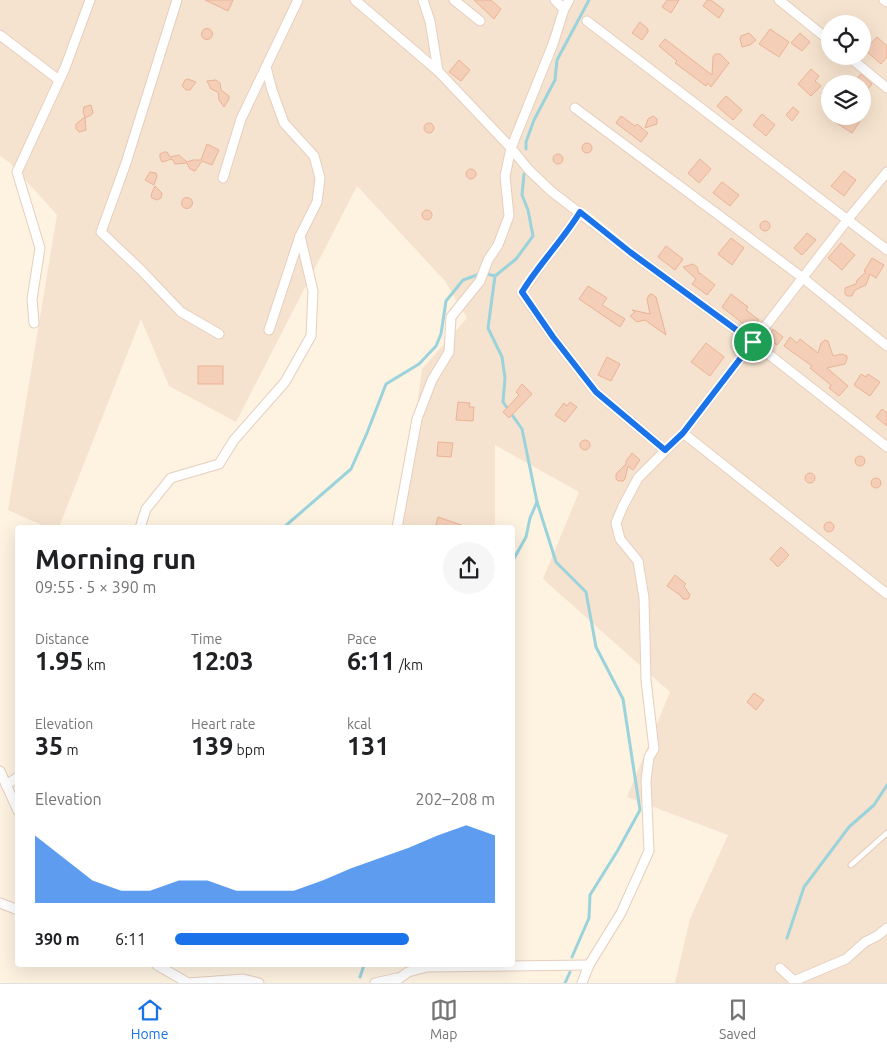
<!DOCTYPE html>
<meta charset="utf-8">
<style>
:root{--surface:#fff;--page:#f6f6f6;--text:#202124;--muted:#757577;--line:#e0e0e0;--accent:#1a73e8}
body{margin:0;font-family:Ubuntu,sans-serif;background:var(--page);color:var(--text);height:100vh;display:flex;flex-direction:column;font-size:19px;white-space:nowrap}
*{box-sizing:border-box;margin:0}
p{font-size:16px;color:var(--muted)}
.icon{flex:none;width:28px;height:28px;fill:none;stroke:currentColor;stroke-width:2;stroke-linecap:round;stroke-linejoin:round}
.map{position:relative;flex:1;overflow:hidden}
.drawer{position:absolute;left:15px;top:525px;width:500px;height:442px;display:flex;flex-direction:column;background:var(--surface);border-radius:5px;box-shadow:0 5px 20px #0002}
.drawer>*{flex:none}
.tools{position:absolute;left:821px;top:15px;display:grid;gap:10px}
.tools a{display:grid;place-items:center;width:50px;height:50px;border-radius:50%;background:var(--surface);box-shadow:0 5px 20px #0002;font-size:25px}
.pin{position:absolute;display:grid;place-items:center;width:42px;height:42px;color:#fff;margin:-21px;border:2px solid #fff;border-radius:50%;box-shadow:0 1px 5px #0007}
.round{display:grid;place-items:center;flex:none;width:52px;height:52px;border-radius:26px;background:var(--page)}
.head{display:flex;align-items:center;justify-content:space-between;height:85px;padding:0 20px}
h1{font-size:28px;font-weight:700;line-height:38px}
.metrics{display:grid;grid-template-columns:repeat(3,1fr);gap:8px;height:85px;padding:5px 20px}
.metrics div{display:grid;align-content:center}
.metrics b{font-size:25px;font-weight:700}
.metrics small{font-size:14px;font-weight:400}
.metrics p{font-size:14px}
.chart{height:140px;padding:10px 20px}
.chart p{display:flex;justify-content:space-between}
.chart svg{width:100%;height:90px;margin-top:5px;fill:var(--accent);opacity:.7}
ul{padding:0 20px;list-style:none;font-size:16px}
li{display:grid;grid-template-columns:80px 60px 1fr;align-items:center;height:38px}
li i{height:12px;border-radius:6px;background:var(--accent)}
.tabs{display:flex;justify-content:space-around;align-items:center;height:70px;border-top:1px solid var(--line);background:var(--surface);font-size:14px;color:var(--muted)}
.tabs a{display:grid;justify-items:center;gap:2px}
.tabs .active{color:var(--accent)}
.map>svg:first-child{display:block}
</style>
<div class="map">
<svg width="887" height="983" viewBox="0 0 887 983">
<rect width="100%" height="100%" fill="#fef2e1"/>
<path fill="#f6e3cf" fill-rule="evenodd" d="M0,0H887V983H675L690,919L728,835L627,797L670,692L543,579L579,492L495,445V527H401L422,369L467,318L445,281L357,186L236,422L169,386L141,319L59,527H46L8,510L57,215L9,162L0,156ZM830,24H862V56H830ZM830,84H862V116H830Z"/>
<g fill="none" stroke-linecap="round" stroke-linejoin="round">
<g stroke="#9ad3db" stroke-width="3">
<polyline points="526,149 526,142 534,120 555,80 557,60 589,0"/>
<polyline points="495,276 488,328 502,357 505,378 503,402 522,429 537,502 530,518 526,537 512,562"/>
<polyline points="537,502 556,562 586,592 596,647 623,699 640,810 618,850 590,895 589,918 572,957"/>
<polyline points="283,528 351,469 367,433 386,384 419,364 436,346 441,334 446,301 463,280 483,273 495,276 516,259 533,236 528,210 522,195 524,174"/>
<polyline points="787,938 804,887 849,827 874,805 887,785"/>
<polyline points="360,977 364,965"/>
<polyline points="565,983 570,972"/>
</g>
</g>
<g fill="#f5ceb7" stroke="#e9b396">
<polygon points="205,0 233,0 228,11"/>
<polygon points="474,0 491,0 501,9 494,19"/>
<polygon points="667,0 679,0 671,13 662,7"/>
<polygon points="707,0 711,0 724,10 719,18 703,6"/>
<polygon points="640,22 648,29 648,32 642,40 632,33"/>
<circle cx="207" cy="34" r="5.5"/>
<polygon points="770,29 789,42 779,57 759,44"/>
<polygon points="749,33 756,40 750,45 742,47 740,39 741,36"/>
<polygon points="800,33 810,42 802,51 791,43"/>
<polygon points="877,37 887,46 887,57 881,64 865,50"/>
<polygon points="665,39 712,75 713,57 715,54 720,54 729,63 711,87 708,83 706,86 675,63 677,61 659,46"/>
<polygon points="459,60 470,70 461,81 449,72"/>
<polygon points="811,69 819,76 815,81 821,86 811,96 798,84"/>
<polygon points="861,74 872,84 862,96 862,84 853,84"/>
<polygon points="188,79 196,82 190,90 186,90 182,86 185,80"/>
<polygon points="216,80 220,83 221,90 229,96 229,99 224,107 219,100 218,92 211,89 207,81"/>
<polygon points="726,96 742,110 733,120 717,106"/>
<polygon points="91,105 93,113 91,115 85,118 86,130 79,132 76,129 76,124 85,117 83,112 84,107"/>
<polygon points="793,107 799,112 792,121 786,115"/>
<polygon points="762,114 775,125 766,136 753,125"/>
<polygon points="621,116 635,126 637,124 648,133 641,142 616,123"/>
<polygon points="653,116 657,119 657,124 645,128 648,119"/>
<polygon points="839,116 853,116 860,121 852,133 835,122"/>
<circle cx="429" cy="128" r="5"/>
<circle cx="587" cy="148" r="5"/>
<polygon points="207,144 219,150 212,165 202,161 195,171 190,169 187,163 175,164 172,159 162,162 160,158 160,154 164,152 167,152 170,157 179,155 187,162 193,160 201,160"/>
<circle cx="558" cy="159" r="5"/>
<polygon points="700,159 711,169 699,183 688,173"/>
<circle cx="471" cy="174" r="5"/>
<polygon points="844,171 856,180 844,196 831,186"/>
<polygon points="150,172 156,173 157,176 154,185 145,180"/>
<polygon points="722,182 739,195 730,206 713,193"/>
<polygon points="155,186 162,193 161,198 157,200 152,198 151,195"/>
<circle cx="187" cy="203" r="5.5"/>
<circle cx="427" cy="215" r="5"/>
<circle cx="765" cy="226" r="5"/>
<polygon points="807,233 816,240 802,255 794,248"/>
<polygon points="731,238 744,248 732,265 718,254"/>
<polygon points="841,243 855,255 842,270 828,258"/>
<polygon points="666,246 683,259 675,270 658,257"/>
<polygon points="872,258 884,265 876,278 870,274 866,285 855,290 852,296 847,296 845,294 845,288 856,284 857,280 866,272 864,271"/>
<polygon points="693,264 697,267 699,274 700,273 715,285 707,295 692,284 696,279 683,267"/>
<polygon points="588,286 607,298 602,305 625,319 620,327 579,299"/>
<polygon points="652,294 656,297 666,335 645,320 637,322 630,316 635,312 632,310 650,314 647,299 649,295"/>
<polygon points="731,294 748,307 746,310 759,320 751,330 722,307"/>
<polygon points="773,329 783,337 777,345 767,338"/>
<polygon points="790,337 797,343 800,339 818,353 821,343 825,340 828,341 833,356 842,354 847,356 847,359 845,364 827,368 848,386 839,396 829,388 831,385 810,368 812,366 784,346"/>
<polygon points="706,343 724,357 710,376 691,362"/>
<polygon points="607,357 620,364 611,381 598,375"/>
<rect x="198" y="366" width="25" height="18"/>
<polygon points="861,374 866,377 868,374 880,382 870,396 854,385"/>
<polygon points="522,384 532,394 509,418 503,412 519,395 516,392"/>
<polygon points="458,402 470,403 469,407 474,407 473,421 456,420"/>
<polygon points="570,402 577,407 565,422 555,415 564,403 567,406"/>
<polygon points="882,409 887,413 887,426 876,417"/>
<circle cx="585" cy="445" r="5"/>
<polygon points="438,442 453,443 451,457 437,456"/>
<polygon points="632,453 640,460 633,470 628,466 625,479 623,481 618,481 616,479 616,474 626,464 626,461"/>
<circle cx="860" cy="461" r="5"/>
<circle cx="810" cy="478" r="5"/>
<circle cx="876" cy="483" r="5"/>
<polygon points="438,517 464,526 463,528 435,528"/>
<circle cx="829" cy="527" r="5"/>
<polygon points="781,547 789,555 778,567 770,559"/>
<polygon points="675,575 686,584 684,586 690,595 688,599 683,599 680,595 667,586"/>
<polygon points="754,693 764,700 756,710 747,702"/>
</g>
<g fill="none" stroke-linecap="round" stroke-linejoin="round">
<g stroke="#e5cfbf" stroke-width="7">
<polyline id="lane" points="851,865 887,833"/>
</g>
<g stroke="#e5cfbf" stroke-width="11">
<g id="street">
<polyline points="177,0 126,163 101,232 141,270 181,312 219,334"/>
<polyline points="355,0 438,71 511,148 529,170 551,191 630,252 753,342 887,447"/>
<polyline points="423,0 430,21 438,71"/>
<polyline points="454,0 480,21"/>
<polyline points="555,0 564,9"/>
<polyline points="779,0 830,41"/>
<polyline points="884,0 887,2"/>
<polyline points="587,21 887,250"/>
<polyline points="0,35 59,80"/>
<polyline points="848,56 887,88"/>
<polyline points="266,67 272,90 284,123 314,156 320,178 317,202 300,236 269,330"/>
<polyline points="575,108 803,278 887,346"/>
<polyline points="223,178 241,119 298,0"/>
<path d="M580,212C563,240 539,264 522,293L553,337L596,392L665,450"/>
<polyline points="34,323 32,299 40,248 17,172 65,68 90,0"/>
<polyline points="683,433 887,594"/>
<polyline points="140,528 146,509 171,478 219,464 234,440 285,382 311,336 313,291 300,236"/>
<polyline points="397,528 417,419 432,380 449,352 451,317 480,281 488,260 498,245 509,216 505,176 511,148 553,44 564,9 569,0"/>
<polyline points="0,771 18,811"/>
<polyline points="6,785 18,777"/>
<polyline points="0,903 18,910"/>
<polyline points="157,965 188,983"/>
<polyline points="780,968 794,981 846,959 865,942 877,936 887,928"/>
<polyline points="217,981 243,979 259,983"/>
<polyline points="187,983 217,981 222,983"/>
<polyline points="375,983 397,978"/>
<polyline points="393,983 408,972 427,967 589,965"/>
<polyline points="582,983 589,965 621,913 649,851 646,781 649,757 654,749 646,680 644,598 638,561 620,539 616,523 623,506 638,478 683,433 848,219 887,172"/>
</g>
</g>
<use href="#lane" stroke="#fff" stroke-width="4.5"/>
<use href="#street" stroke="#fff" stroke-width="9"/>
</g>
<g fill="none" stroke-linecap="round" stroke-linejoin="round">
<g stroke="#fff" stroke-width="10">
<path id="route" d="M580,212L630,252L753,342L683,433L665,450L596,392L553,337L522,292C539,264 563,240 580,212Z"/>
</g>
<use href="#route" stroke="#1a73e8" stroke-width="6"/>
</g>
</svg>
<div class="tools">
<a><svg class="icon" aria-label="locate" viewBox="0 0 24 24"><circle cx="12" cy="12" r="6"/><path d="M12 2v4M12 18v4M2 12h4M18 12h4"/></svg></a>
<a><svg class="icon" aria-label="layers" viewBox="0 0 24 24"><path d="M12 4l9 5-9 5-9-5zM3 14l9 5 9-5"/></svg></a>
</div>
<div class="pin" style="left:753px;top:342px;background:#1e9e55"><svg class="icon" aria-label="arrive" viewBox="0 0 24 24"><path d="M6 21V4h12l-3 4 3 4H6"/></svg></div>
<section class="drawer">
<div class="head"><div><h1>Morning run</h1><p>09:55 · 5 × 390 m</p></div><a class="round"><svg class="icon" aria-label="share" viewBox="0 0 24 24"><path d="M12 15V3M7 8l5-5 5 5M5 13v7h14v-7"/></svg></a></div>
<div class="metrics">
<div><p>Distance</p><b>1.95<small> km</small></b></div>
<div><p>Time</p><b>12:03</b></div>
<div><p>Pace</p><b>6:11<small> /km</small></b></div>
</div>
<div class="metrics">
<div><p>Elevation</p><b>35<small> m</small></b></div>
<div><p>Heart rate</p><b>139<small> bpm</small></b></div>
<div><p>kcal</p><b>131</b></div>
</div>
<div class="chart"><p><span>Elevation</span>202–208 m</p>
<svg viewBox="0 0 160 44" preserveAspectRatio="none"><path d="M0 44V11L10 22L20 33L30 38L40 38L50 33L60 33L70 38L80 38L90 38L100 33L110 27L120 22L130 17L140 11L150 6L160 11V44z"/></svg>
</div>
<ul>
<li><b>390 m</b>6:11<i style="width:73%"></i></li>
</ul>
</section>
</div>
<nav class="tabs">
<a class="active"><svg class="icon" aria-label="home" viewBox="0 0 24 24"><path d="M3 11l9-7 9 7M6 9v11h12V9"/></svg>Home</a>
<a><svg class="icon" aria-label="map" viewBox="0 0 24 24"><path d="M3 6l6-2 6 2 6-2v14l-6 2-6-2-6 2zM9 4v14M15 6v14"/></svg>Map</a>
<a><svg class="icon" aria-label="saved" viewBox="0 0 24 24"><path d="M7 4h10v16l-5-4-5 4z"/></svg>Saved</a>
</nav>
